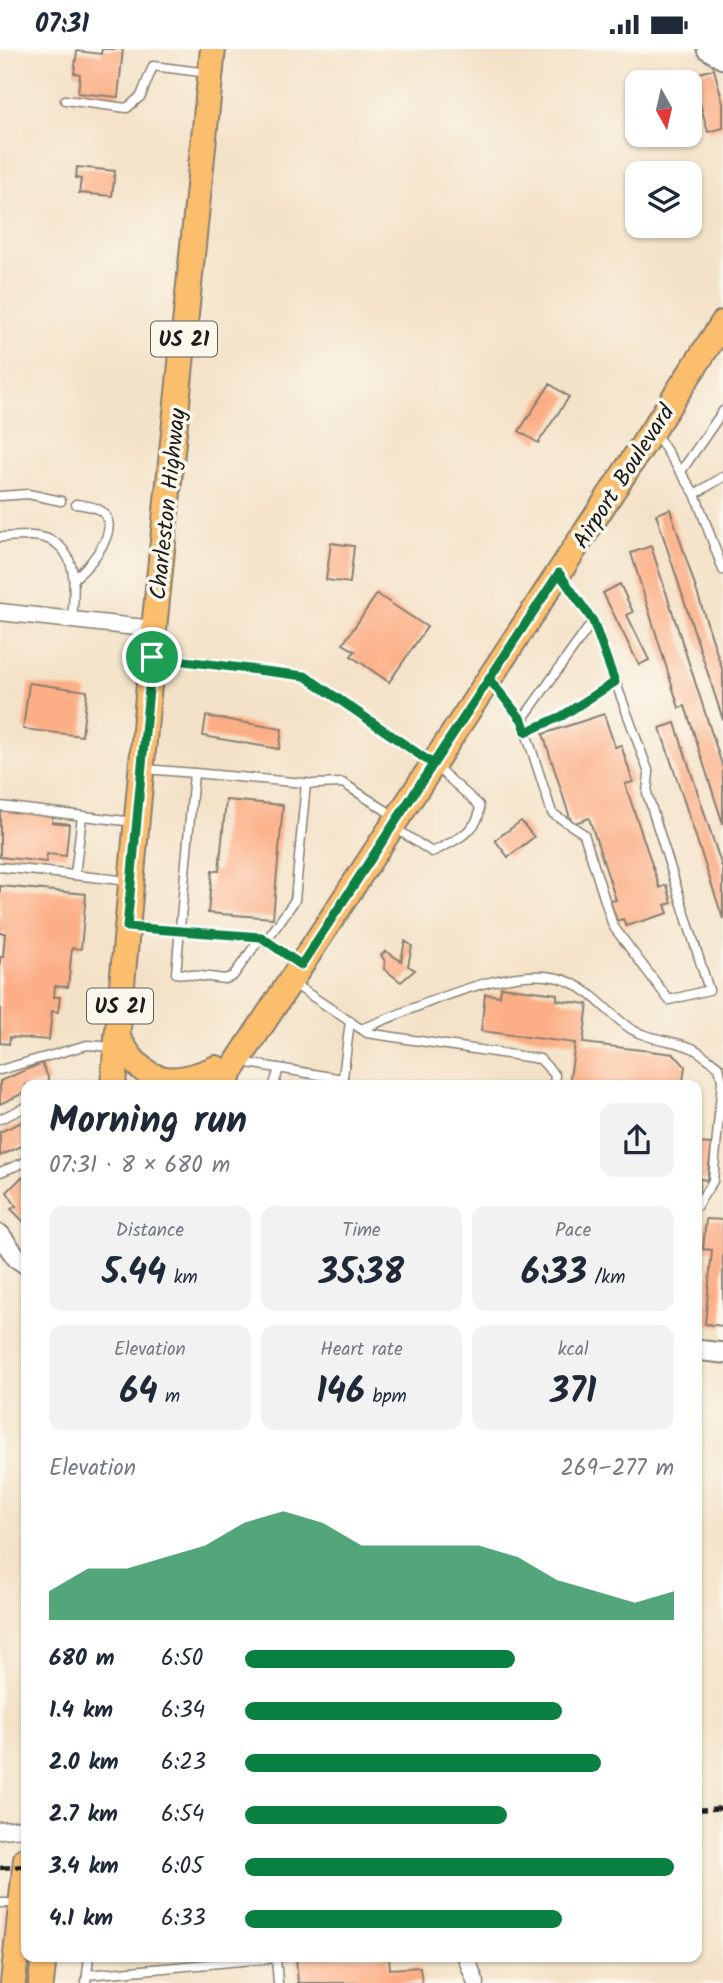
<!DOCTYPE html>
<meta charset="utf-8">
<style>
:root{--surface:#fff;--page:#f2f2f3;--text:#1f2937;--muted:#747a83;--accent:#0b8043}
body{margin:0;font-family:Kalam,sans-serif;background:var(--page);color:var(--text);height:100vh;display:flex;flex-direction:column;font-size:26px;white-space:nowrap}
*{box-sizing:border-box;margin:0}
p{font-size:23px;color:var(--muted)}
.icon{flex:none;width:38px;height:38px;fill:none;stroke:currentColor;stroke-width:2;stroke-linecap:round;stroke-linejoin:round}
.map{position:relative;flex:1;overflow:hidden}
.side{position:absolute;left:21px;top:1031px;width:681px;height:882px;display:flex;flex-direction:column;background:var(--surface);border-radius:14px;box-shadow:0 2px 5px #0004}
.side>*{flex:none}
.needle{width:46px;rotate:172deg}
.controls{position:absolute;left:625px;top:21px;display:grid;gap:14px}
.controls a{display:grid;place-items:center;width:77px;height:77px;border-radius:14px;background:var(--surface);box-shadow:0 2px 5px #0004;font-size:35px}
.pin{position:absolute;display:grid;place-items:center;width:60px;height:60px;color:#fff;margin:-30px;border:4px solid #fff;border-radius:50%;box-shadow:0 2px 7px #0007}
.round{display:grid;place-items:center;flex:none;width:74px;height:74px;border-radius:14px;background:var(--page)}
.overview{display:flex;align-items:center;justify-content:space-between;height:119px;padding:0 28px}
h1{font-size:38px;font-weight:800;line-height:52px}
.metrics{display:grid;grid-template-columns:repeat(3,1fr);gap:10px;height:119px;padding:7px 28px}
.metrics div{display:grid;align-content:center;border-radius:14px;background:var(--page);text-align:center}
.metrics b{font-size:35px;font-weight:800}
.metrics small{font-size:19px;font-weight:400}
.metrics p{font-size:19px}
.chart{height:196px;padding:14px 28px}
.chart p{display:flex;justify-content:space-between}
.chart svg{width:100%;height:126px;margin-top:7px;fill:var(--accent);opacity:.7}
ul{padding:0 28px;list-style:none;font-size:23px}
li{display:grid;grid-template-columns:112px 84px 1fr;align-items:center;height:52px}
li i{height:18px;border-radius:9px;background:var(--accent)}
.status{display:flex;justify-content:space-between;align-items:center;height:49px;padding:0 35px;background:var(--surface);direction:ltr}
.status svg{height:19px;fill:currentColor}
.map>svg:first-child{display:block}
</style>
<div class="status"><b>07:31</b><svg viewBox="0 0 49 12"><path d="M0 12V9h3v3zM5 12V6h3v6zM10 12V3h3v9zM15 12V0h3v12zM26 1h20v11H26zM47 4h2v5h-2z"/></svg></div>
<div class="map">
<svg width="723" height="1934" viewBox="0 0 723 1934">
<rect width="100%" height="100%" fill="#fbf7ec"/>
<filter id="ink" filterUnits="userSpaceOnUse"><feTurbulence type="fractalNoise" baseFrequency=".0143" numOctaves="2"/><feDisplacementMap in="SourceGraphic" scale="14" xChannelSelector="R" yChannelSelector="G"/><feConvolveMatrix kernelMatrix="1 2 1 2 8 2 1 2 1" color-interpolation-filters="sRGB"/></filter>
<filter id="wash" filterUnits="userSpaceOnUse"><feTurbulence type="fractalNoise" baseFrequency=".00686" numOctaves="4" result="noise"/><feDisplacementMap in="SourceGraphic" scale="28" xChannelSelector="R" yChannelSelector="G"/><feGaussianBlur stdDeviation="1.57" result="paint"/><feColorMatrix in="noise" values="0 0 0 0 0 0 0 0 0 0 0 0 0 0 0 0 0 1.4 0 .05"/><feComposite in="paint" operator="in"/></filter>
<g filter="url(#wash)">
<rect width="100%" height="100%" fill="#f4e2c8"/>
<polygon fill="#f5d2c3" points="20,1854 13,1934 0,1934 0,1856"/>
<g id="blocks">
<g fill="#fcaf86">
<polygon points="102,0 123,0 118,48 78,44 80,25 74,24 77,2 101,5"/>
<polygon points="714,20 723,54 723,79 708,83 692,26"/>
<polygon points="77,118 115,122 112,147 79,144 81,130 76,129"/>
<polygon points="550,335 569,348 538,394 519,382"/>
<polygon points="670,460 723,623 723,671 656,465"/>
<polygon points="331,494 354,497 350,534 326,531"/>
<polygon points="651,497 723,719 723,775 685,657 679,659 631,504"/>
<polygon points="620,535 633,563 627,566 649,611 639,616 603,544"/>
<polygon points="377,545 427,578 389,633 351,607 355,602 343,595"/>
<polygon points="29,634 87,642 82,687 23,680"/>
<polygon points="604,665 615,698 621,696 633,733 625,735 660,839 667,836 672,854 665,856 668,864 626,877 623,870 617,872 610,852 616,851 589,769 572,775 543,685"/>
<polygon points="206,667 282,680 279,700 203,687"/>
<polygon points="675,674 723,821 723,870 660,679"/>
<polygon points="226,751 283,756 273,869 208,864 212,822 219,822"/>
<polygon points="0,761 52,766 52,773 69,775 66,807 47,805 46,813 0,808"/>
<polygon points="521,772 534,788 508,808 495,791"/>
<polygon points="0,837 86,845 81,900 72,899 68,938 55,937 54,948 60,948 58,963 52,962 49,991 10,988 9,995 0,994 0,908 3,908 5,884 0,884"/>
<polygon points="405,892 412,897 408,917 415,921 401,933 384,920 385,912 381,906 386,902 401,912"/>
<polygon points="501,938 557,945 557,951 588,955 583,994 674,1005 685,1017 683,1033 693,1036 569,1036 575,994 481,982 485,945 500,947"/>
<polygon points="42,1014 50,1033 26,1036 26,1043 0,1055 0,1032"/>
<polygon points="26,1071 26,1095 0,1107 0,1083"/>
<polygon points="696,1094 712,1095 707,1131 700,1130 698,1148"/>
<polygon points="22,1128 26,1132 26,1175 11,1160 16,1157 7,1143"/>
<polygon points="706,1170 723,1171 723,1277 705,1275 712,1201 703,1200"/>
<polygon points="296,1908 389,1908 390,1920 420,1918 422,1934 298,1934"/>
</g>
</g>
</g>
<g filter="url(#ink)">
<use href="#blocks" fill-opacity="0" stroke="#887f72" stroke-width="2"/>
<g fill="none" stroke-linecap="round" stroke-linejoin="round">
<g stroke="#887f72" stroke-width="11">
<g id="service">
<polyline points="65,51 127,59 141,47 153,17 208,24"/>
<polyline points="655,384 695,445 723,428"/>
<polyline points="682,421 723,362"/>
<polyline points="695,445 723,521"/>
<polyline points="0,447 28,445 61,452"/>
<path d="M0,488C15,488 36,484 50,491C80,504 74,545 72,571"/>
<path d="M75,529C89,517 127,476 98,460C92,457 82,456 76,455"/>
<path d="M156,608L305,627L433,715L479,756C484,780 449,795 432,803L395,779"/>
<polyline points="491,633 522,671 552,764 584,785 613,877 669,951 709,941 647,744 649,724 593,572 561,526"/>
<polyline points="522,671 593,572"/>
<polyline points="526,683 562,667 615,633"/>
<polyline points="145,720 194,724"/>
<polyline points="0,757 134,773"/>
<polyline points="0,818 129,832"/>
<polyline points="75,826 82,767"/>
<polyline points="129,878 261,888 297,914"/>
<polyline points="261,888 233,927 225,930 176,924 194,724 315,735 343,734 396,768"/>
<polyline points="266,892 295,851 306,734"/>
<polyline points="291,933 367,984 540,1010 555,1026 554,1036"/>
<path d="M361,980C413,961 520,907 572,934C595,945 610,966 631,980C651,992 672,990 692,999C701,1003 710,1012 719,1018L722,1032L713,1132L696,1158"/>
<polyline points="242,1013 343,1030"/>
<polyline points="0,1021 87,996 113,998"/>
<polyline points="274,1036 279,1019"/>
<polyline points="342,1036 350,972"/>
<polyline points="0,1070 26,1058"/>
<polyline points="0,1123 26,1113"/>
<polyline points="0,1854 18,1854"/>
<polyline points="276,1908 278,1934"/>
<polyline points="87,1926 276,1909"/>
<polyline points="86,1934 89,1908"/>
</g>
</g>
<g stroke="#887f72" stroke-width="19">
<g id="minor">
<polyline points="0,563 154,580"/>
<polyline points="0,1781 26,1779"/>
<polyline points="466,1908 476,1934"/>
</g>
</g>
<g stroke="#887f72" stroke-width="23">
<g id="tertiary">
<polyline points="707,0 723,10"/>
<polyline points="0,1186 17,1209 26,1215"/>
<polyline points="696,1301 723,1304"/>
</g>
</g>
<g stroke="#887f72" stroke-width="28">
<g id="primary">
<path d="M117,987C143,1034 167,1040 216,1019"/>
<polyline points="113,1036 154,580 213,0"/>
<polyline points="225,1036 230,1024 723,274"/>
<polyline points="13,1934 26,1810"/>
<polyline points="41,1934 44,1908"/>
</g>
</g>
<use href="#service" stroke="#fff" stroke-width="8"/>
<use href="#minor" stroke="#fff" stroke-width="16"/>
<use href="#tertiary" stroke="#fff" stroke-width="19"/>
<use href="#primary" stroke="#fabe6d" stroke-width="24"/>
<g stroke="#1c1c1c" stroke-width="4.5" stroke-dasharray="10 5" stroke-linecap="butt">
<polyline points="696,1761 723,1759"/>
<polyline points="0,1819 26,1817"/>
</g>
</g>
</g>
<g fill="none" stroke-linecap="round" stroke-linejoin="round" filter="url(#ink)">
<g stroke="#fff" stroke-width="14">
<path id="route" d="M152,608L127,878L261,888L301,916C364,821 426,726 489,630L522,671L526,683L562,667L615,633L593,572L559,524L433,715L305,627L152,608"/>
</g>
<use href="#route" stroke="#0b8043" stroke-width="9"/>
</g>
<g text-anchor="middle" stroke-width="7" stroke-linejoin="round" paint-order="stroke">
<g fill="#fbf7ec" stroke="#5f5e5a" stroke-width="2">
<rect x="151" y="272.5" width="66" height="35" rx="5"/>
<rect x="87" y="939.5" width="66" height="35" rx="5"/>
</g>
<g font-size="21" font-weight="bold" fill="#1c1c1c">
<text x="184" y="297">US 21</text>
<text x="120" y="964">US 21</text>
</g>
<g font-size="23" fill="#1c1c1c" stroke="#fbf7ec">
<text transform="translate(623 427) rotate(-57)" y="8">Airport Boulevard</text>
<text transform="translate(167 455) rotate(-84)" y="8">Charleston Highway</text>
</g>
</g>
</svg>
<div class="controls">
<a><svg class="needle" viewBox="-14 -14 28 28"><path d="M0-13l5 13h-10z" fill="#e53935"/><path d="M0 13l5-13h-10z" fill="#747a83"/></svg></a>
<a><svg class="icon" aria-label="layers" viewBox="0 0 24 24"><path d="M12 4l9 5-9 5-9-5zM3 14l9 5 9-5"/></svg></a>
</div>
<div class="pin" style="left:152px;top:608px;background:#1e9e55"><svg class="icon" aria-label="arrive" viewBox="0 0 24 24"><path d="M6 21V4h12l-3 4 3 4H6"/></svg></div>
<section class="side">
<div class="overview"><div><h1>Morning run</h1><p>07:31 · 8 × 680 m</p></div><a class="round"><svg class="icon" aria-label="share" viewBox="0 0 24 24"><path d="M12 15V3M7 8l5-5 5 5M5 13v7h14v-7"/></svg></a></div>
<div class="metrics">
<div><p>Distance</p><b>5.44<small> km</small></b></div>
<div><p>Time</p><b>35:38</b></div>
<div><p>Pace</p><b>6:33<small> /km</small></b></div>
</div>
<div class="metrics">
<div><p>Elevation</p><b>64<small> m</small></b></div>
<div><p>Heart rate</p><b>146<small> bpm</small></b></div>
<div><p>kcal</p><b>371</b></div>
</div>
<div class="chart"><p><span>Elevation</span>269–277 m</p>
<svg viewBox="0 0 160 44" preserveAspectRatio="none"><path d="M0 44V34L10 26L20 26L30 22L40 18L50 10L60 6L70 10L80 18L90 18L100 18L110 18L120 22L130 30L140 34L150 38L160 34V44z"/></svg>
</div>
<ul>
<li><b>680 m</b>6:50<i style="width:63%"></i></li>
<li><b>1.4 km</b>6:34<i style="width:74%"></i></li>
<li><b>2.0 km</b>6:23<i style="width:83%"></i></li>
<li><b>2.7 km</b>6:54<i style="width:61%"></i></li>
<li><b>3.4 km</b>6:05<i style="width:100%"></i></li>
<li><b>4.1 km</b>6:33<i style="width:74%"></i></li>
</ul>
</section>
</div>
